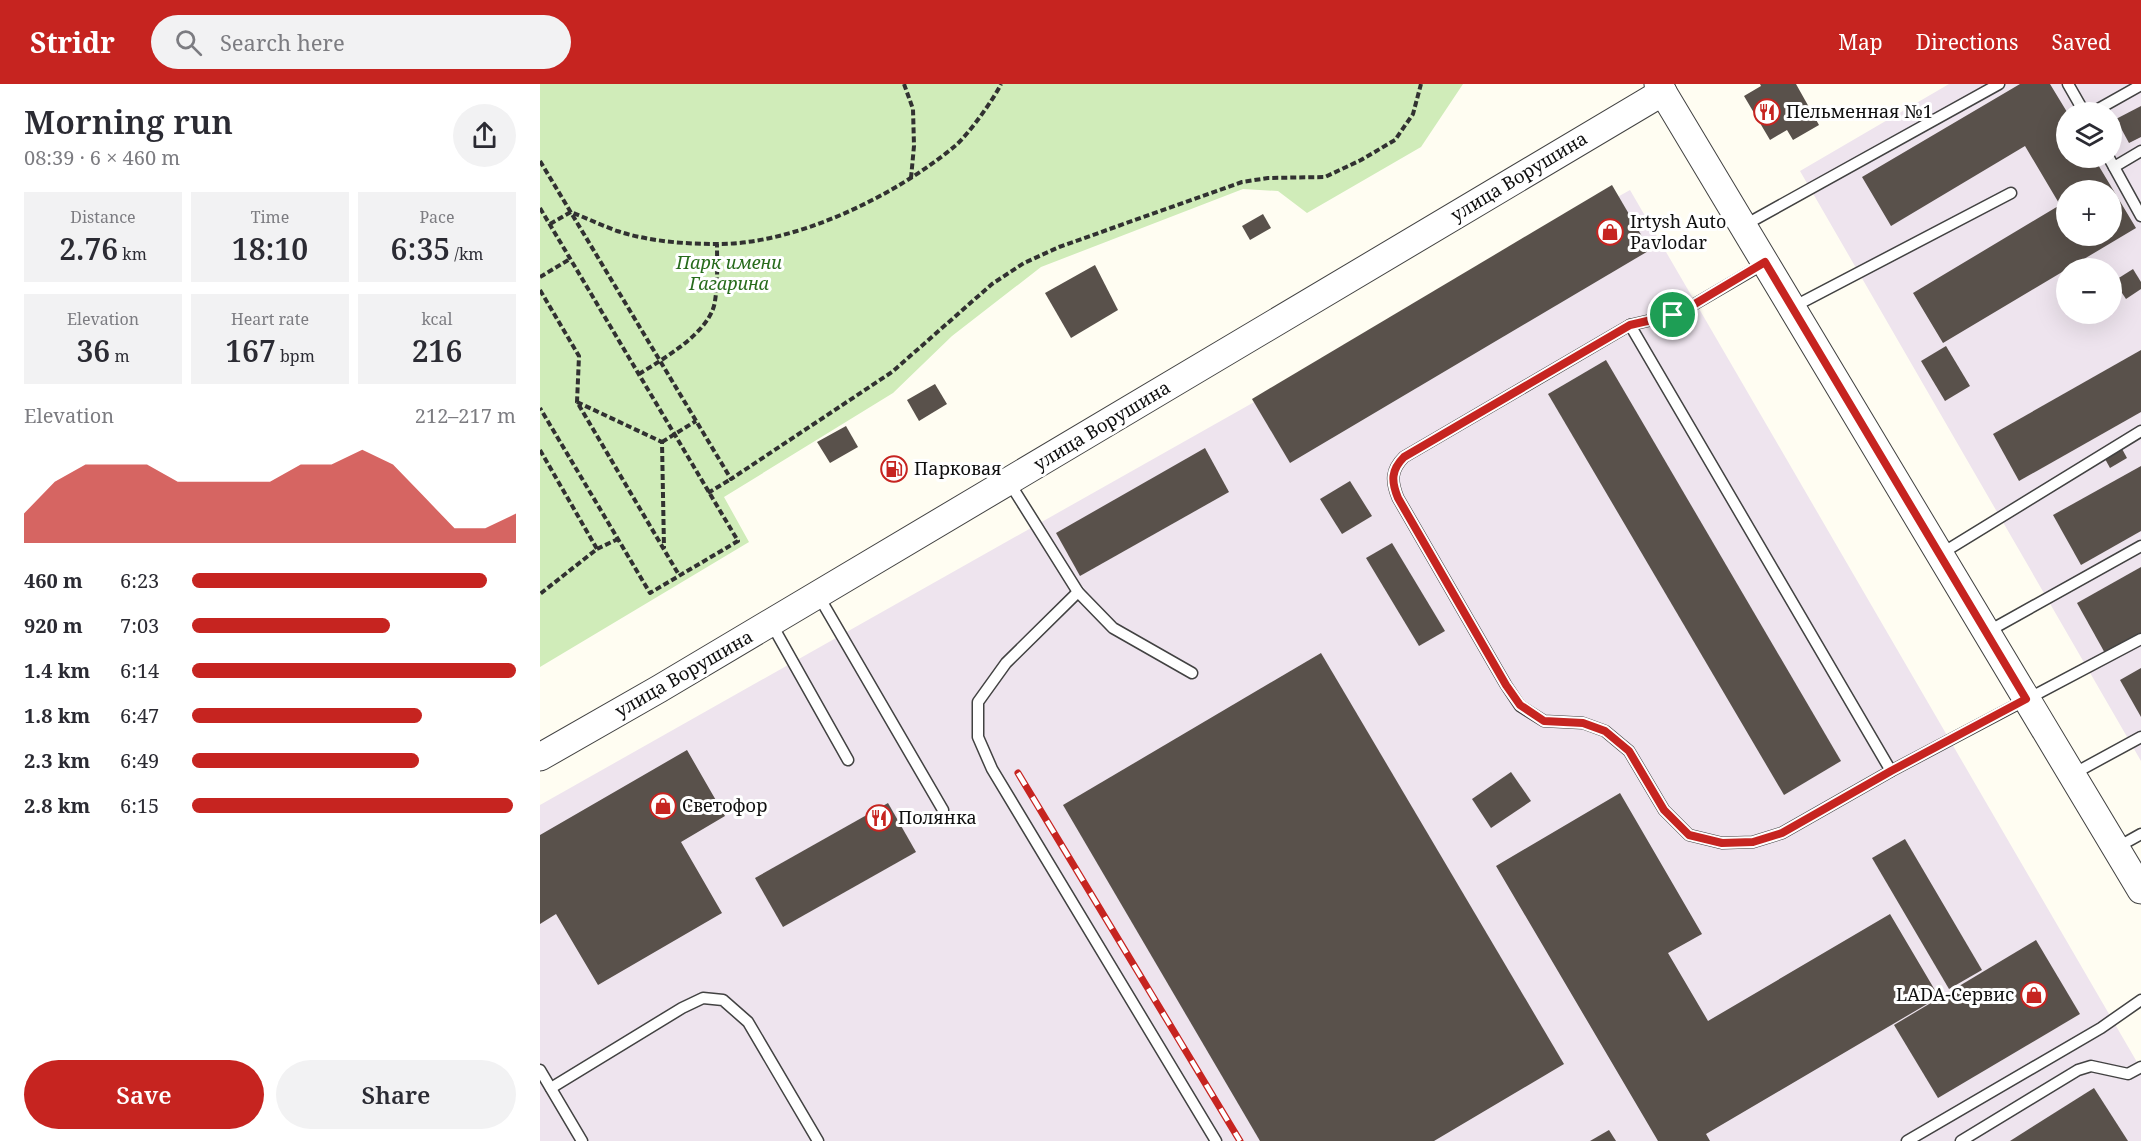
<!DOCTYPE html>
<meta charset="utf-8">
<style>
:root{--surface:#fff;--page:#f2f2f3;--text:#2b2b33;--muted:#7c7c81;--accent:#c62420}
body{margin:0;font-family:"Noto Serif",serif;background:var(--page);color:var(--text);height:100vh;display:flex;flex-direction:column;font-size:22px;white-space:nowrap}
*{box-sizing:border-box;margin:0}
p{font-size:20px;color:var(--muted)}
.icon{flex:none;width:33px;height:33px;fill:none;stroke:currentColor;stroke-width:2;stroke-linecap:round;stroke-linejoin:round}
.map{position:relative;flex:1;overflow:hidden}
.panel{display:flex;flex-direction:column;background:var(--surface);width:540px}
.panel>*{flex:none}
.tools{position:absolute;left:1516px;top:18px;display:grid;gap:12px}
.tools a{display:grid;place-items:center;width:66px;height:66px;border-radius:50%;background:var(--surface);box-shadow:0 6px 24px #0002;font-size:30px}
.pin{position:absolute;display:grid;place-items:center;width:51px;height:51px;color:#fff;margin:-26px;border:3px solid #fff;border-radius:50%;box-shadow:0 2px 6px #0007}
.round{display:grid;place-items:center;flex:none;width:63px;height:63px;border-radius:32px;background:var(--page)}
.summary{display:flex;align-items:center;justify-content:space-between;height:102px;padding:0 24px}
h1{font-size:33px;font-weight:600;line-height:45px}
.figures{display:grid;grid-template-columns:repeat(3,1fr);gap:9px;height:102px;padding:6px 24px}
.figures div{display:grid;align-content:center;border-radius:0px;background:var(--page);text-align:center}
.figures b{font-size:30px;font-weight:600}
.figures small{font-size:16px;font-weight:400}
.figures p{font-size:16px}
.chart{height:168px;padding:12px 24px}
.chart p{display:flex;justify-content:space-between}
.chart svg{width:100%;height:108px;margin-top:6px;fill:var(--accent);opacity:.7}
.button{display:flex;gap:12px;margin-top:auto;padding:12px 24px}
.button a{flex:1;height:69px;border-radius:36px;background:var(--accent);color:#fff;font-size:24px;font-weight:600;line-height:69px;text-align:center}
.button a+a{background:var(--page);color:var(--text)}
ul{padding:0 24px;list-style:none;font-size:20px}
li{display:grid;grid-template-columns:96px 72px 1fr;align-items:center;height:45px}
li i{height:15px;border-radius:8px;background:var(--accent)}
header{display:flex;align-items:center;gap:36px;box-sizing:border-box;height:84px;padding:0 30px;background:var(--accent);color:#fff}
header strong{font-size:28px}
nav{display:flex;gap:33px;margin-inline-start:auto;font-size:21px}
.search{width:420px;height:54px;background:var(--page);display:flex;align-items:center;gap:15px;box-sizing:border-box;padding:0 21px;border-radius:33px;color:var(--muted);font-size:22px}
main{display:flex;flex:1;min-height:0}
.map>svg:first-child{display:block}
</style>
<header>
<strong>Stridr</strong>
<div class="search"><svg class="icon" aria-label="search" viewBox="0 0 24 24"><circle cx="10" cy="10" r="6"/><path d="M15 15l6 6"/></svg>Search here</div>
<nav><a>Map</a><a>Directions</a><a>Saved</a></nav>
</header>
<main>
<section class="panel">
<div class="summary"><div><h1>Morning run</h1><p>08:39 · 6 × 460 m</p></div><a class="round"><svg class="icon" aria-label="share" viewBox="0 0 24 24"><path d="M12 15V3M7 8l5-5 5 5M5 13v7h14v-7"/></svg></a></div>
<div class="figures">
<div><p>Distance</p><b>2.76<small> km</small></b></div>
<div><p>Time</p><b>18:10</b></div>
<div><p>Pace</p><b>6:35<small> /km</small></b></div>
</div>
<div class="figures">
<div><p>Elevation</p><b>36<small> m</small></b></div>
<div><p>Heart rate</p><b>167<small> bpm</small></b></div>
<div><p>kcal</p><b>216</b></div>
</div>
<div class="chart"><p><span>Elevation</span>212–217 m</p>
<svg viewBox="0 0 160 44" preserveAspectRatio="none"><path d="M0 44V32L10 19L20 12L30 12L40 12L50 19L60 19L70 19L80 19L90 12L100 12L110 6L120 12L130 25L140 38L150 38L160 32V44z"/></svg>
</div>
<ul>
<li><b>460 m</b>6:23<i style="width:91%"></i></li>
<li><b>920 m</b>7:03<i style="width:61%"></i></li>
<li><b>1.4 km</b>6:14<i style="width:100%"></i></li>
<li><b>1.8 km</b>6:47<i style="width:71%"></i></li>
<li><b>2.3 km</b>6:49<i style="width:70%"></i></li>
<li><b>2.8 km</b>6:15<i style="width:99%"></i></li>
</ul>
<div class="button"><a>Save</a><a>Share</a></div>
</section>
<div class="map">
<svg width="1601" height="1057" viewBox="0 0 1601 1057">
<rect width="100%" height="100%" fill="#fffdf2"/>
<g fill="#eee4ee" fill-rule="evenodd">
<path d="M1409,0H1601V677L1260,87ZM1527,28H1572V74H1527ZM1527,106H1572V152H1527ZM1527,184H1572V230H1527Z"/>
<polygon points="1090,106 1601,985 1601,1057 0,1057 0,721"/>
</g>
<polygon fill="#d0ecb9" points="0,0 923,0 881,63 767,129 738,107 703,105 501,183 412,252 353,309 184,413 209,458 0,583"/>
<g fill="#59514b" fill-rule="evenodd">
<polygon points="1220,0 1256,0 1279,41 1253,56 1247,46 1230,56 1204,12 1221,2"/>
<path d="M1480,0H1510L1527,28V74H1554L1596,144L1403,259L1373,209L1520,121L1485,62L1351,142L1322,93ZM1527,106H1572V152H1527Z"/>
<polygon points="1601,22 1601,53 1589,59 1576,35"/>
<polygon points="1072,101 1110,166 750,379 712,315"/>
<polygon points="723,130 731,144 710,156 702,142"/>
<polygon points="555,181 578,226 531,254 505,209"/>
<polygon points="1593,185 1601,198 1601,205 1586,215 1574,197"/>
<polygon points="1539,230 1559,230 1544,238"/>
<polygon points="1406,262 1430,302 1405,317 1381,277"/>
<polygon points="1601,266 1601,328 1479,397 1453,350"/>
<polygon points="1066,276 1301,677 1244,711 1008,310"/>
<polygon points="395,300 407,320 379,337 367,316"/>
<polygon points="306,342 318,363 290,379 277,358"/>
<polygon points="1581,363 1587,374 1570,384 1564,373"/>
<polygon points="665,364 689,408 540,492 516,449"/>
<polygon points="1601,382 1601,447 1541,481 1513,431"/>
<polygon points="810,397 832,432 802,450 780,415"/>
<polygon points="852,459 905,547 879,562 826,474"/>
<polygon points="1601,483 1601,552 1566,571 1537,519"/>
<polygon points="781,569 1024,980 894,1057 720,1057 523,721"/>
<polygon points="1601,584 1601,633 1580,596"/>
<polygon points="147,666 185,732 141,758 182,829 58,901 16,830 0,840 0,751"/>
<polygon points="971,688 991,717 951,744 932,715"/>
<polygon points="1080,709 1162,850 1128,869 1168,937 1350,830 1399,913 1166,1050 1170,1057 1118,1057 956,782"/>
<polygon points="348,719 376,768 243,843 215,794"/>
<polygon points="1365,755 1442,886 1409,905 1332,774"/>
<polygon points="1496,856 1540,930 1398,1014 1354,941"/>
<polygon points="1554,1004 1588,1057 1470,1057"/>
<polygon points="1069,1046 1076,1057 1050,1057"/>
</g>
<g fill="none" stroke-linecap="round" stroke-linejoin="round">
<g stroke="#424242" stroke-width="13">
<g id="service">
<polyline points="1528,0 1544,28"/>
<polyline points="1553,28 1601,1"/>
<polyline points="1569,74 1601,132"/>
<polyline points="1574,83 1601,67"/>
<polyline points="1203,142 1459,0"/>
<path d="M1225,179L1148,224L1133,231L1090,241L864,373C851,386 851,397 858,414L966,601L980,622L1004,637L1043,639L1065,647L1089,667L1124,726L1149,751L1182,759L1213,758L1242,749L1351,687L1601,555"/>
<polyline points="1253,223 1471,109"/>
<polyline points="1090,241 1351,687"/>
<polyline points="469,398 538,508 573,544 652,589"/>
<polyline points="1399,471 1601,347"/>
<polyline points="538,508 466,579 438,618 438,653 452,685 676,1057"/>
<polyline points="278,511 403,726"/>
<polyline points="231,539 308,676"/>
<polyline points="1447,548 1601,462"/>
<polyline points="1533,690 1601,653"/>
<polyline points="1576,764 1601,750"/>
<polyline points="0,986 42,1057"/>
<polyline points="11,1004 142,924 163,914 183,916 208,938 278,1057"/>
<polyline points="1367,1057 1561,944 1601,916"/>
<polyline points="1421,1057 1538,986 1551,982 1588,990 1601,983"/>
</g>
</g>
<g stroke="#424242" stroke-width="29">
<g id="tertiary">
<polyline points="1118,0 1601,806"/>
<polyline points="0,673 119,605 1123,8"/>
</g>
</g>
<g stroke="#313131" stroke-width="4" stroke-dasharray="6 3" stroke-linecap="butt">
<polyline points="364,0 373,25 374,62 371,94"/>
<polyline points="0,77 191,395 352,288 452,200 484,179 519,163 702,98 728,94 785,93 821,76 855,56 873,30 881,0"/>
<polyline points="0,124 198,457 110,509 0,324"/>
<path d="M10,140L31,128C46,134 61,141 77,147C108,157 143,160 176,160C255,161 355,112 415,62C428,51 454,15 461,0"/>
<polyline points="0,193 30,175"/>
<polyline points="0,206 39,272 37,318 139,491"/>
<path d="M99,290C123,275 171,248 175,217C178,198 177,179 177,160"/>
<polyline points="37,318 122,358 124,464"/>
<polyline points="122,358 156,337"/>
<polyline points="0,366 57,465 0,510"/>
<polyline points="168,409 191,395"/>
<polyline points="57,465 78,455"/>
</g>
<use href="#service" stroke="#fff" stroke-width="10"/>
<use href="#tertiary" stroke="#fff" stroke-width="27"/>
<g stroke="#c62420" stroke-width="7">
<polyline id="rail" points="478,689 700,1057"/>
</g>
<use href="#rail" stroke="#fff" stroke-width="4.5" stroke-dasharray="14" stroke-linecap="butt"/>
</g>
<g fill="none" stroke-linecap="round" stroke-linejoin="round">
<g stroke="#fff" stroke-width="12">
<path id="route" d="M1225,178L1486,615L1351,687L1242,749L1213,758L1182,759L1149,751L1124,726L1089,667L1065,647L1043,639L1004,637L980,621L966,601L858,414C851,397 851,386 864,373L1090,241L1133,231L1148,224Z"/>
</g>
<use href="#route" stroke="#c62420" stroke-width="8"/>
</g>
<defs>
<g id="restaurant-ring" transform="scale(1.35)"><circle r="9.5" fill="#fff" stroke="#c62420" stroke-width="1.5"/><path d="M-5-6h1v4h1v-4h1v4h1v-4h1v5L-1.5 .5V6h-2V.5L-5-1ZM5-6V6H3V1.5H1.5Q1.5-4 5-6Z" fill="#c62420"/></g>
<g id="shop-ring" transform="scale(1.35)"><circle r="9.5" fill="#fff" stroke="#c62420" stroke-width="1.5"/><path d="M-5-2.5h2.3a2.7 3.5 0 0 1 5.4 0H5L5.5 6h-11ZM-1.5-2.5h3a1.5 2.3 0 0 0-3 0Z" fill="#c62420"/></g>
<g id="fuel-ring" transform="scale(1.35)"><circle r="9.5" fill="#fff" stroke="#c62420" stroke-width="1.5"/><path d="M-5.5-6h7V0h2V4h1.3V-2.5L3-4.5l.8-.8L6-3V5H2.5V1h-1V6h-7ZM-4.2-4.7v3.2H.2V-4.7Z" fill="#c62420"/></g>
</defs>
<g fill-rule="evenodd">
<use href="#restaurant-ring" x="1227" y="28"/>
<use href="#shop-ring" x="1070" y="148"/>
<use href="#fuel-ring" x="354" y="385"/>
<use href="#shop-ring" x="123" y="722"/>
<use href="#restaurant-ring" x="339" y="734"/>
<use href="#shop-ring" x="1494" y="911"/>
</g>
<g text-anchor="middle" stroke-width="6" stroke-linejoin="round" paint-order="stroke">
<g font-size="18" fill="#0f0f0f" stroke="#fff" text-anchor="start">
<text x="1246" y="34">Пельменная №1</text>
<text x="1090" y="144">Irtysh Auto<tspan x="1090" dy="21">Pavlodar</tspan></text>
<text x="374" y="391">Парковая</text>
<text x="142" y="728">Светофор</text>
<text x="358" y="740">Полянка</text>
<text x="1474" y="917" text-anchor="end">LADA-Сервис</text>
</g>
<g font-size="18" fill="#0f0f0f" stroke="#fff">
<text transform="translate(979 93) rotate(-31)" y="6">улица Ворушина</text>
<text transform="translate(562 342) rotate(-31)" y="6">улица Ворушина</text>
<text transform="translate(144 590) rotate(-30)" y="6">улица Ворушина</text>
</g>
<g font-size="18" font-style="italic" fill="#276b1c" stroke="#fff">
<text x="189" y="185">Парк имени<tspan x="189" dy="21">Гагарина</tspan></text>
</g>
</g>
</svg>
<div class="tools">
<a><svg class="icon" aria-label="layers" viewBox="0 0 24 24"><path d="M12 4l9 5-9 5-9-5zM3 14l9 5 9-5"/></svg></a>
<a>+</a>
<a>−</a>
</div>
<div class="pin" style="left:1133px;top:231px;background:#1e9e55"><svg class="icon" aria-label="arrive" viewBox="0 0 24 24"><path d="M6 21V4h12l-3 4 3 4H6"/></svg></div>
</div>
</main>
